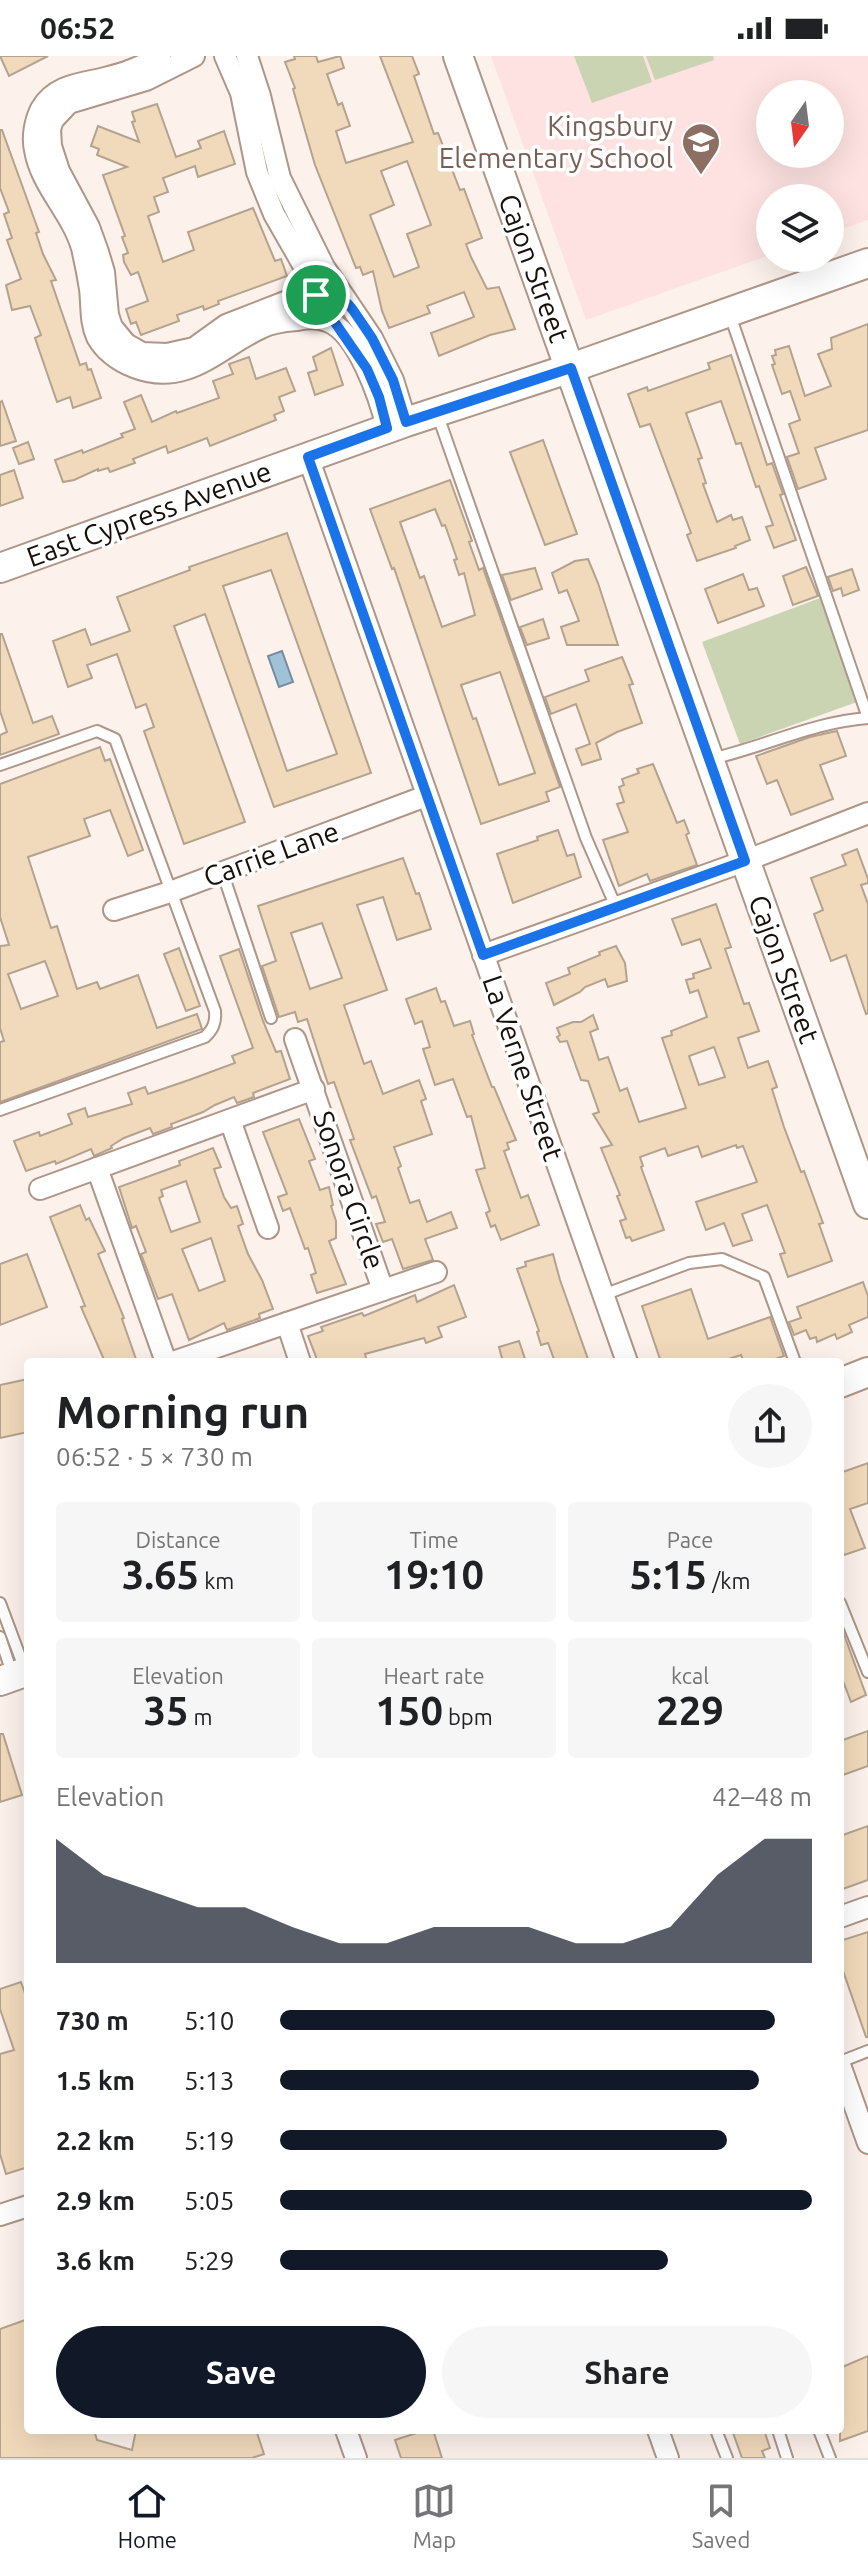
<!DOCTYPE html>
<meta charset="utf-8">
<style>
:root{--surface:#fff;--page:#f6f6f6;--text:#202124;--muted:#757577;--line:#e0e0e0;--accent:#111827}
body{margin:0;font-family:Ubuntu,sans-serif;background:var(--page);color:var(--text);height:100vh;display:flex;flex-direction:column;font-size:30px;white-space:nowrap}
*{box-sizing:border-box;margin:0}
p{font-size:26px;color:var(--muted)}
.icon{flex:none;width:44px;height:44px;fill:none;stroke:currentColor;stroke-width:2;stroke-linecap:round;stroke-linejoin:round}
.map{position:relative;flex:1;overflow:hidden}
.drawer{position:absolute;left:24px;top:1302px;width:820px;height:1076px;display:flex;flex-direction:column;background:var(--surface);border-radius:8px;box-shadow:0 8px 32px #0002}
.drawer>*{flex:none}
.needle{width:52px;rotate:194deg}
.controls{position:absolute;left:756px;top:24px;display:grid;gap:16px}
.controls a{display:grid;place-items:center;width:88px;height:88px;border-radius:50%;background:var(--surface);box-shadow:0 8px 32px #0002;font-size:40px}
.pin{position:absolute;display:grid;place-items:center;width:68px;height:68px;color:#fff;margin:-34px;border:4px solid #fff;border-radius:50%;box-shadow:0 2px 8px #0007}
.round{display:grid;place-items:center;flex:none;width:84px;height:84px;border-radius:42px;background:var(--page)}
.summary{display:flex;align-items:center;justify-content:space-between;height:136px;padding:0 32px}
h1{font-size:44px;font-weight:700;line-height:60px}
.stats{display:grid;grid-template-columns:repeat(3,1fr);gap:12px;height:136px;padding:8px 32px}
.stats div{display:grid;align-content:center;border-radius:8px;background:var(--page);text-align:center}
.stats b{font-size:40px;font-weight:700}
.stats small{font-size:22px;font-weight:400}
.stats p{font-size:22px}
.chart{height:224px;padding:16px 32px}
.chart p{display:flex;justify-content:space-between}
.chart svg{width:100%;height:144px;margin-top:8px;fill:var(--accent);opacity:.7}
.action{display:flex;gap:16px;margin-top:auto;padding:16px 32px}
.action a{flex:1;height:92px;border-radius:48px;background:var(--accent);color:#fff;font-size:32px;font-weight:700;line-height:92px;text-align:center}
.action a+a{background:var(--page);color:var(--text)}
ul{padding:0 32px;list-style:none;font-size:26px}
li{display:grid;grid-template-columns:128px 96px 1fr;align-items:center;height:60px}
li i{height:20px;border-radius:10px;background:var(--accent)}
.status{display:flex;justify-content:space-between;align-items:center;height:56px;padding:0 40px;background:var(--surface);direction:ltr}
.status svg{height:22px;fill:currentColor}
.tab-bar{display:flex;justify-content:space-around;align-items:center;height:112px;border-top:2px solid var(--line);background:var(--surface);font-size:22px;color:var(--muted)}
.tab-bar a{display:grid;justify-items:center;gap:4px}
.tab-bar .on{color:var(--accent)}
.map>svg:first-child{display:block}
</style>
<div class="status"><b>06:52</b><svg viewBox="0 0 49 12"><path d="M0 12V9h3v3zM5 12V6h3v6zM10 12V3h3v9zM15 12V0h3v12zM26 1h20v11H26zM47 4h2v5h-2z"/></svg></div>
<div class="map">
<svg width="868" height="2402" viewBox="0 0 868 2402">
<rect width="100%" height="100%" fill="#fcf1eb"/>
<path fill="#fde2e1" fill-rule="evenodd" d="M491,0H868V164L830,177V142H770V199L586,264ZM770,38H830V98H770Z"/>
<g fill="#cad4b2">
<polygon points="574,0 643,0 652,26 592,47"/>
<polygon points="646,0 713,0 714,4 655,24"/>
<polygon points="820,542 857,646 740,688 702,586"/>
</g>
<polygon fill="#a0c2d8" stroke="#778c9a" stroke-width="2" points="282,595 293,626 279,631 268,600"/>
<g fill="#f1d9bb" stroke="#b3a38e" stroke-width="2" fill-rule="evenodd">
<polygon points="0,0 48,0 9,20"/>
<path d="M294,0H316L318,6L340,0L344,12L327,18L338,49L342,47L350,70L336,75L346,107L413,86L380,0H412L419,18L414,20L434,78L438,77L460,134L464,133L482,182L466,188L471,201L487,233L499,231L515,273L490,279L439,300L431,277L474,261L464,236L427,250L430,257L389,272L382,255L373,215L363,219L360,211L356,212L315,109L293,33L295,32L285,6L295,3ZM407,105L431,169L407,178L419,211L394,221L370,159L394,149L381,115Z"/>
<polygon points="157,48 176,101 201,92 198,85 224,75 235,108 198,121 195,110 163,122 168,136 154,141 159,156 148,160 163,206 194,194 188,176 253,152 275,205 281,203 287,220 218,245 219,248 204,254 203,250 177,259 179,265 141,279 136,266 131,268 126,253 148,245 138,216 131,219 124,206 123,199 128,197 122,181 125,180 103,119 127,111 97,99 99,93 91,90 98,70 139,86 132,66 135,65 132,56"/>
<polygon points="0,74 2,74 35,165 39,176 36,177 43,198 56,224 51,225 80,309 86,307 88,314 91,313 101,342 73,352 70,341 57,346 35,282 41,279 30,250 12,254 6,229 21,223 7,184 12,182 4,158 9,156 0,132"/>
<polygon points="868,268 868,374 815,392 826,423 798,433 787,401 799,397 789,368 800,364 790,335 782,338 772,309 775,308 772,300 776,299 775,294 789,290 805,340 831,330 818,298 832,293 831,282"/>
<polygon points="331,292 343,329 315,339 308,317 317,314 313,301"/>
<polygon points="731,299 767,409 772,407 783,438 780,439 796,484 774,492 766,471 773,469 759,430 756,431 741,387 736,388 721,345 686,357 702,402 698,403 706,427 703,428 717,466 731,459 733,464 742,461 750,484 735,490 736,492 697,505 687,479 691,477 650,368 640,371 628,338 647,331 648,335 710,313 708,307"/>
<polygon points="249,301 256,323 286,312 295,335 279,341 284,355 274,359 276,364 210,390 207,382 168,397 166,390 133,403 135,407 110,416 108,412 98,415 98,413 74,424 63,426 55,404 82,394 83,397 123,381 121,378 135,373 124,346 141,339 152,366 176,355 177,357 219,342 213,325 233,318 229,308"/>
<polygon points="2,345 16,385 0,390 0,346"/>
<polygon points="543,384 577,478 545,489 510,396"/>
<polygon points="28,386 34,403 19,408 13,392"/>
<polygon points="14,414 23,442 0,450 0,419"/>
<path d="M450,424L472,485L469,486L479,514L483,512L560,731L546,736L549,745L481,768L394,512L392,513L370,453ZM435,453L442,470L445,469L457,503L454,504L459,519L464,517L475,559L442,571L424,520L420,522L400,466ZM500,616L535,717L499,729L476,662L473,663L461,629Z"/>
<path d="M287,477L371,717L274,751L205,558L174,570L245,766L184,788L144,675L154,671L146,648L136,652L117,598L87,609L92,622L68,631L53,585L85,573L91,589L130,575L117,541L190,514L189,511ZM271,514L337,698L287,715L223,530Z"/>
<polygon points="588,503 598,527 618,589 567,589 561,571 579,565 567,534 559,537 552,517 575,505"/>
<polygon points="806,511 818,540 793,549 783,520"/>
<polygon points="535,512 542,533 511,544 502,519"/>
<polygon points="852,513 859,534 843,540 841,532 833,535 828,521"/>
<polygon points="743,518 749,534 757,532 764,550 718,567 705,533"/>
<polygon points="543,563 549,582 527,589 520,571"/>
<polygon points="0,578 2,578 33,667 52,660 59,678 0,699 0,679 7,676 0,655"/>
<polygon points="622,601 633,628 629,629 642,667 617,676 596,687 601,703 582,709 576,693 590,688 576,648 551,658 545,641 589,625 585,614"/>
<polygon points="837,675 846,700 820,709 833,743 791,759 777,724 767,728 756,700 810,681"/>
<path d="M100,691L105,705L110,703L143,794L128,800L110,754L84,763L90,780L28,801L51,872L57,870L77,933L97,926L100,933L138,919L157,972L197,958L202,973L0,1046V986L4,985L0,972V890L9,889L0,861V728ZM45,905L58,940L21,953L8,918Z"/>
<polygon points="653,708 677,767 684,764 689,777 686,779 697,809 650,825 647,818 619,830 603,784 628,776 617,748 624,746 619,731 624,729 622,723 639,717 637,713"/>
<polygon points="558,774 567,800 574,798 581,821 513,847 497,798 538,784 537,781"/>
<polygon points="857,793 868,823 868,827 861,829 868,848 868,957 866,958 846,899 831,905 814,858 823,854 811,822 846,809 842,799"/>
<path d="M403,802L416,838L419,837L431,873L397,884L383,841L357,849L387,934L344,949L364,1008L371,1005L383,1038L419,1024L426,1043L421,1045L432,1078L394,1091L401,1110L398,1112L410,1147L419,1144L427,1166L451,1156L457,1172L425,1183L433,1204L403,1213L392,1183L383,1186L376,1168L385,1166L376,1140L372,1142L350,1084L354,1083L334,1026L328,1028L307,963L298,966L295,956L279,961L262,910L276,905L258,850ZM322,867L342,922L310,933L291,877Z"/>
<path d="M716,848L731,891L725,893L744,948L749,947L759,975L738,982L748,1012L768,1005L777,1031L772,1033L784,1071L801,1116L804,1115L823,1167L819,1168L832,1205L788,1221L780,1198L785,1197L767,1149L742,1158L752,1184L733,1190L724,1167L706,1174L696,1146L757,1126L743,1090L737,1092L736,1089L702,1101L698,1090L668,1100L665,1092L640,1101L643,1110L641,1111L664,1174L632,1185L630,1181L626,1182L620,1165L626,1163L617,1140L620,1139L601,1092L612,1089L593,1058L599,1056L588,1025L581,1024L567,985L560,986L557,981L560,979L557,972L573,966H581L593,959L598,973L590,976L599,1004L608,1001L620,1035L627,1032L639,1066L686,1052L662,982L672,979L671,975L707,961L698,934L690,937L686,924L694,922L693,918L711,912L700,883L682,889L672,863ZM714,991L725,1021L699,1029L689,1000Z"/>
<polygon points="616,890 625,907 627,925 608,931 605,923 585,931 580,936 554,949 546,927 570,918 568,912 600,899 599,896"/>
<polygon points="179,892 200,950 186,955 164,898"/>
<polygon points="239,893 263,965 276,996 281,995 290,1023 253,1037 254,1041 237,1047 234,1041 215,1049 203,1056 171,1068 172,1071 153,1078 150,1072 124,1082 111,1090 112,1092 94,1100 91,1093 56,1108 55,1105 26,1115 14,1085 39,1076 40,1080 72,1068 68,1058 85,1052 88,1061 132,1048 128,1037 145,1031 148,1038 189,1024 235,1007 232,1000 253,992 220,900"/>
<polygon points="436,932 441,946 445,945 454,970 470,965 474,978 472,979 492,1031 494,1031 516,1084 507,1087 509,1093 504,1095 521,1142 528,1139 539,1169 501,1184 495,1169 491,1171 486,1157 490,1155 476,1114 485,1112 471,1060 467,1061 453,1023 435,1029 423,993 430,991 422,965 415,968 406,943"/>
<polygon points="299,1063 315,1103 309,1105 320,1134 329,1131 333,1149 331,1150 336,1165 336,1182 329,1185 346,1228 317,1237 311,1219 316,1217 308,1192 305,1193 290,1152 283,1155 278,1141 287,1138 263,1076"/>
<path d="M213,1092L221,1111L214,1113L224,1141L231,1152L237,1150L243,1168L238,1170L248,1198L262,1224L273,1253L259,1258L260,1262L227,1274L224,1267L189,1284L172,1238L158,1243L141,1198L146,1196L136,1170L132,1172L119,1131L180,1109L179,1105ZM186,1125L200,1166L171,1176L159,1142L163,1140L161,1134ZM211,1182L225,1225L199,1235L182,1193Z"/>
<polygon points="80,1149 86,1164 89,1162 105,1195 98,1198 124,1262 122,1263 137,1306 105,1306 81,1251 85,1250 50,1161"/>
<polygon points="27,1198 47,1251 0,1269 0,1208"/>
<polygon points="553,1198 560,1224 589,1306 555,1306 548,1287 541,1289 537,1276 539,1275 517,1213 526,1210 525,1206"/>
<polygon points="863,1226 868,1240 868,1261 849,1269 852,1276 837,1283 835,1278 817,1286 816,1281 810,1283 806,1274 794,1279 789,1266 801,1262 797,1251"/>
<polygon points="454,1229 466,1261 438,1271 442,1281 426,1287 424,1282 365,1298 367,1306 318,1306 308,1280 323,1275 321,1271 362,1257 364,1260 415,1239 417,1246"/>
<polygon points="691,1233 708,1283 770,1261 784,1300 767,1306 744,1306 741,1299 719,1306 661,1306 642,1250"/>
<polygon points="519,1285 526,1306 503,1306 499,1291"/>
<polygon points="28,1323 28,1376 0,1382 0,1329"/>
<polygon points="868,1407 868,1447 850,1453 865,1492 844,1499 840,1490 840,1417"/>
<polygon points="840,1575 843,1575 846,1584 866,1639 851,1646 843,1625 840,1626"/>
<polygon points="868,1675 868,1710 840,1720 840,1685"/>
<polygon points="0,1678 3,1678 22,1739 0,1746"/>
<polygon points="868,1770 868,1824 840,1834 840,1780"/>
<polygon points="868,1876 868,1981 866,1981 840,1906 840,1885"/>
<polygon points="21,1926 28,1946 28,2111 6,2118 0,2098 0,1998 14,1994 0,1953 0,1933"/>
<polygon points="28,2263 28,2374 94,2374 97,2384 132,2394 136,2374 256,2374 264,2398 252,2402 0,2402 0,2273"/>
<polygon points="868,2300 868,2375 840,2385 840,2312"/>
<polygon points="426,2374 433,2374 442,2402 401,2402 395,2384"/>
<polygon points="732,2374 764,2374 770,2392 762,2395 765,2402 742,2402"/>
</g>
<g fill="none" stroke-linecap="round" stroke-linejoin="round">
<g stroke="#ae9688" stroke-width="14">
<g id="lane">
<polyline points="730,259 868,662"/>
<polyline points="437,357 586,782 616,851"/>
<path d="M711,703C764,691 813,666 868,662"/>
<path d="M0,709L97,675L115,683L215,955C216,967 213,973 205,981L0,1054"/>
<polyline points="222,815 271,962"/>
<polyline points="603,1239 689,1207 722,1203 764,1221 795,1306"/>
<polyline points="0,1547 25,1614"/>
<polyline points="840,1547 868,1616"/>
<polyline points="0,1581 12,1617"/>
<polyline points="840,2006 868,1995"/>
<polyline points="716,2374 727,2402"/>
<polyline points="778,2374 787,2402"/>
<polyline points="819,2374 830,2402"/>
</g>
</g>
<g stroke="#ae9688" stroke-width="24">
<g id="street">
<path d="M160,0C145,9 126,17 109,21C84,28 56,27 41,53C35,65 32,81 35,94C41,130 72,157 82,192C85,205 88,220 90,233C92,249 90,266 97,281C105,295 119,305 134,311C187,332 219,291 261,272C272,266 285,265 297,264C306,262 317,261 327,265C358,276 380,343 387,372"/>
<polyline points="194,0 146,24 69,47 53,64 50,73 51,90 59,115 89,171 98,196 104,216 108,259 112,271 126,288 142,297 167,298 194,292 226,269 285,246 316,239 331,242 348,248"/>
<polyline points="225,0 241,37 257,116 274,158 302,207 321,248"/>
<polyline points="247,0 260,40 280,122 324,211 372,282 393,324 406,366"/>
<polyline points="308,401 627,1306"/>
<polyline points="114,854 170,836 426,740"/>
<polyline points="483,899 745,805 868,757"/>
<polyline points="295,983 383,1234"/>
<polyline points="230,1064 268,1172"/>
<polyline points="97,1112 166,1306"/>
<polyline points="40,1133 314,1033"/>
<polyline points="287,1267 300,1306"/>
<polyline points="173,1306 436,1216"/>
<polyline points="840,1861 868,1851"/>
<polyline points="840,2009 868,2087"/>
<polyline points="0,2159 28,2150"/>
<polyline points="346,2374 356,2402"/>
<polyline points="658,2374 668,2402"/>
</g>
</g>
<g stroke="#ae9688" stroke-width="32">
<g id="secondary">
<polyline points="458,0 868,1148"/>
<polyline points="0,512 406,366 571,312 868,207"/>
<polyline points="840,1327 868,1316"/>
<polyline points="0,1625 28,1615"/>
</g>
</g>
<use href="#lane" stroke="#fff" stroke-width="10"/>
<use href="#street" stroke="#fff" stroke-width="20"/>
<use href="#secondary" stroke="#fff" stroke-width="28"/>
</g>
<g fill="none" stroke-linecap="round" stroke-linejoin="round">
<g stroke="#fff" stroke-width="16">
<polygon id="route" points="316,239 348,248 353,254 372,282 393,324 406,366 571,312 745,805 483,899 308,401 387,372 379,341 367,313"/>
</g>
<use href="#route" stroke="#1a73e8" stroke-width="10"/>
</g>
<defs>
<g id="school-pin" transform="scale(2)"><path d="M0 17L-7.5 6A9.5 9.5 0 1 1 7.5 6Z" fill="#8d6e63" stroke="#fff"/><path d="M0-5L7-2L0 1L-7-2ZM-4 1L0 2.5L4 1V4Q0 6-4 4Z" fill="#fff"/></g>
</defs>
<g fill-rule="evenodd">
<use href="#school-pin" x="701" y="86"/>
</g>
<g text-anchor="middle" stroke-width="7" stroke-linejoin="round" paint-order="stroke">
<g font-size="28" fill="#785e54" stroke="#fff" text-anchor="end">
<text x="673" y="80">Kingsbury<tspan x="673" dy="32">Elementary School</tspan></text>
</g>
<g font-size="28" fill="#170f0a" stroke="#fff">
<text transform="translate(534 212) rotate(70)" y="10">Cajon Street</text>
<text transform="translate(149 458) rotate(-20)" y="10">East Cypress Avenue</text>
<text transform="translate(271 798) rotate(-20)" y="10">Carrie Lane</text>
<text transform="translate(784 913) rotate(70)" y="10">Cajon Street</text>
<text transform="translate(523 1012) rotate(71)" y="10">La Verne Street</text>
<text transform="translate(349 1134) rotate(71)" y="10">Sonora Circle</text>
</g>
</g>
</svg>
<div class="controls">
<a><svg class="needle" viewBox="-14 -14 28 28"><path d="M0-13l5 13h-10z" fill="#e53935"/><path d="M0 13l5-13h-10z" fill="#757577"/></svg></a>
<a><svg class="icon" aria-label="layers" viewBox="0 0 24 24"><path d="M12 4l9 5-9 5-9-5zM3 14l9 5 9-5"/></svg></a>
</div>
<div class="pin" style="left:316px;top:239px;background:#1e9e55"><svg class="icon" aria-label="arrive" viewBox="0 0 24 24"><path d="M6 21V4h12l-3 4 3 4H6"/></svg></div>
<section class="drawer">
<div class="summary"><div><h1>Morning run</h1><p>06:52 · 5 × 730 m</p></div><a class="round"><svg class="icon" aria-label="share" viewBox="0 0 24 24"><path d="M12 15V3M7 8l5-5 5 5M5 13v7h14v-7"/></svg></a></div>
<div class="stats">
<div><p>Distance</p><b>3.65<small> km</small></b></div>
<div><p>Time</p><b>19:10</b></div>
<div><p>Pace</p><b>5:15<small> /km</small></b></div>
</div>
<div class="stats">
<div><p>Elevation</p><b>35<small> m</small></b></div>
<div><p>Heart rate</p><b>150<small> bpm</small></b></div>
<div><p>kcal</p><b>229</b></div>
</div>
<div class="chart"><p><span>Elevation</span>42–48 m</p>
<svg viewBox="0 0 160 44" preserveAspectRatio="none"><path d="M0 44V6L10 17L20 22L30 27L40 27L50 33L60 38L70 38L80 33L90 33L100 33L110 38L120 38L130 33L140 17L150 6L160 6V44z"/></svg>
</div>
<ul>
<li><b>730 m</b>5:10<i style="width:93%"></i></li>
<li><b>1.5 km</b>5:13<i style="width:90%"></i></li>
<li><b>2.2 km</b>5:19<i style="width:84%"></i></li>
<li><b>2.9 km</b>5:05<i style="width:100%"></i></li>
<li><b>3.6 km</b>5:29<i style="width:73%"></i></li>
</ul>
<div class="action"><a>Save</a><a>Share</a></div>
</section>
</div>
<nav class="tab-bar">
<a class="on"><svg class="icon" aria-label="home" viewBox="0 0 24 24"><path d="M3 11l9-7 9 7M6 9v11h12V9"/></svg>Home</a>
<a><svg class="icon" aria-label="map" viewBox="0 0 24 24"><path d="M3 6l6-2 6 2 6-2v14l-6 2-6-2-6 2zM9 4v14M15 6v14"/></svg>Map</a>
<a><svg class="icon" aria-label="saved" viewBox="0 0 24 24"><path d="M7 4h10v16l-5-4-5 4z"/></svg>Saved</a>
</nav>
